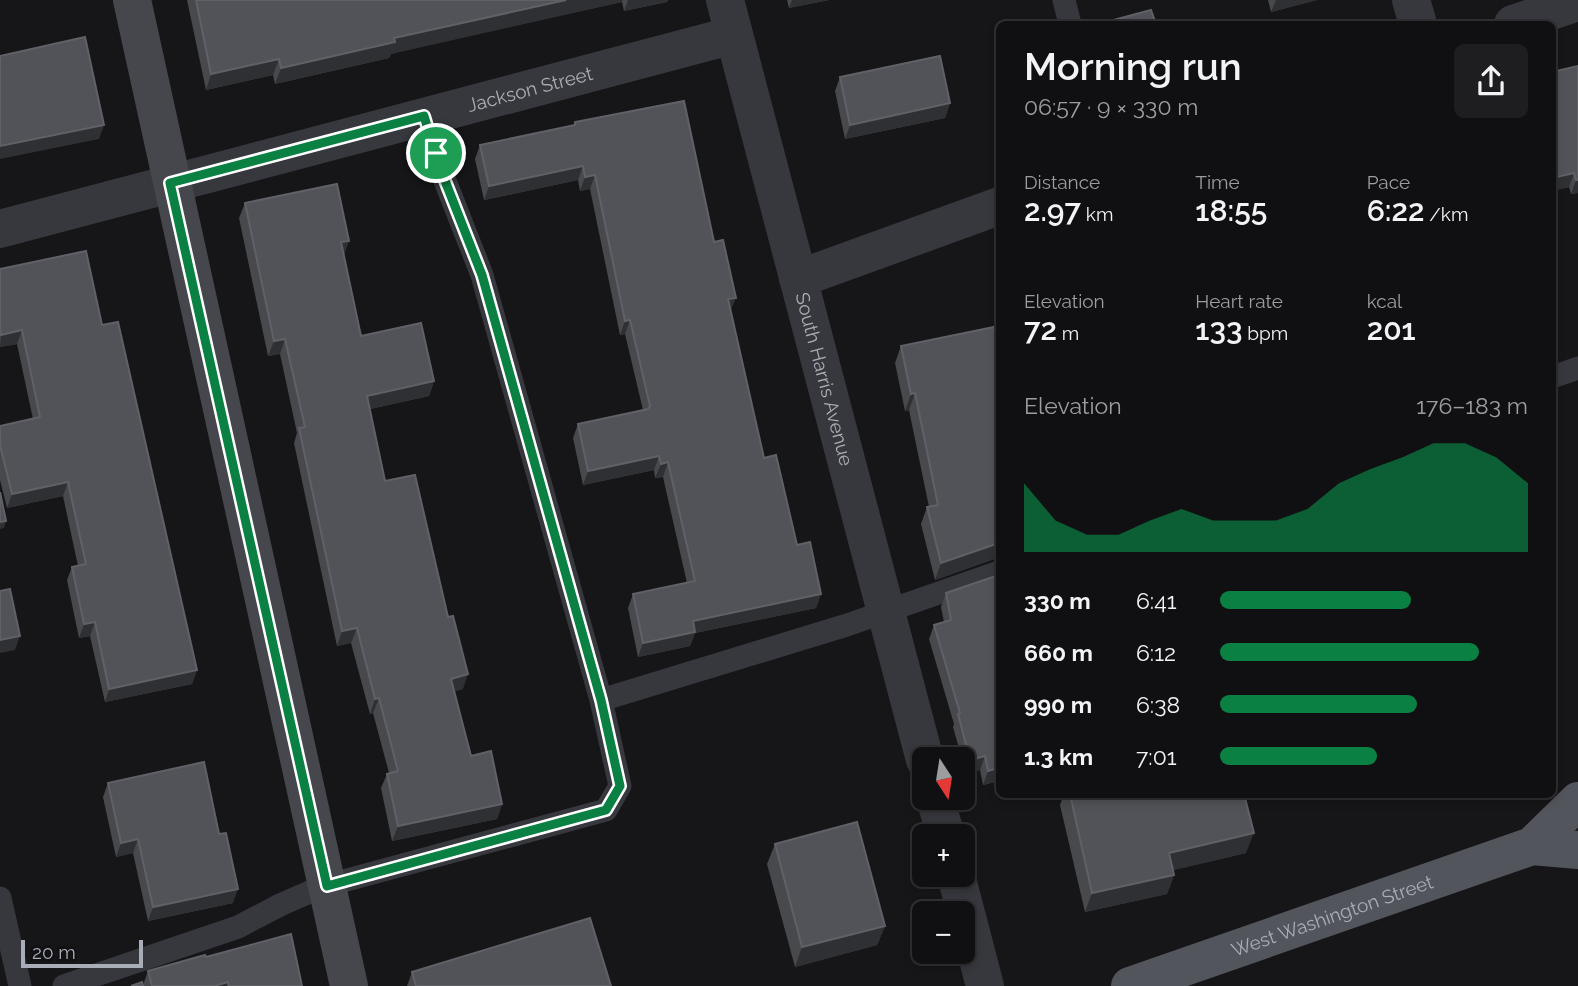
<!DOCTYPE html>
<meta charset="utf-8">
<style>
:root{--surface:#101012;--page:#1e1e20;--text:#f1f3f6;--muted:#9c9d9f;--line:#303032;--accent:#0b8043}
body{margin:0;font-family:Raleway,sans-serif;background:var(--page);color:var(--text);height:100vh;display:flex;flex-direction:column;font-size:26px;white-space:nowrap}
*{box-sizing:border-box;margin:0}
p{font-size:23px;color:var(--muted)}
.icon{flex:none;width:38px;height:38px;fill:none;stroke:currentColor;stroke-width:2;stroke-linecap:round;stroke-linejoin:round}
.map{position:relative;flex:1;overflow:hidden}
.side{position:absolute;left:996px;top:21px;width:560px;height:777px;display:flex;flex-direction:column;background:var(--surface);border-radius:10px;box-shadow:0 4px 10px #0003,0 0 0 2px var(--line)}
.side>*{flex:none}
.needle{width:46px;rotate:168deg}
.buttons{position:absolute;left:912px;top:747px;display:grid;gap:14px}
.buttons a{display:grid;place-items:center;width:63px;height:63px;border-radius:10px;background:var(--surface);box-shadow:0 4px 10px #0003,0 0 0 2px var(--line);font-size:35px}
.scale{position:absolute;left:21px;bottom:18px;width:122px;box-sizing:border-box;padding-left:7px;border:4px solid #a9adb7;border-top:0;font-size:19px;line-height:24px;white-space:nowrap;color:#a9adb7;-webkit-text-stroke:5px #111113;paint-order:stroke}
.pin{position:absolute;display:grid;place-items:center;width:60px;height:60px;color:#fff;margin:-30px;border:4px solid #fff;border-radius:50%;box-shadow:0 2px 7px #0007}
.round{display:grid;place-items:center;flex:none;width:74px;height:74px;border-radius:10px;background:var(--page)}
.headline{display:flex;align-items:center;justify-content:space-between;height:119px;padding:0 28px}
h1{font-size:38px;font-weight:600;line-height:52px}
.stats{display:grid;grid-template-columns:repeat(3,1fr);gap:10px;height:119px;padding:7px 28px}
.stats div{display:grid;align-content:center}
.stats b{font-size:30px;font-weight:600}
.stats small{font-size:19px;font-weight:400}
.stats p{font-size:19px}
.chart{height:196px;padding:14px 28px}
.chart p{display:flex;justify-content:space-between}
.chart svg{width:100%;height:126px;margin-top:7px;fill:var(--accent);opacity:.7}
ul{padding:0 28px;list-style:none;font-size:23px}
li{display:grid;grid-template-columns:112px 84px 1fr;align-items:center;height:52px}
li i{height:18px;border-radius:9px;background:var(--accent)}
.map>svg:first-child{display:block}
</style>
<div class="map">
<svg width="1578" height="986" viewBox="0 0 1578 986">
<rect width="100%" height="100%" fill="#161618"/>
<g fill="none" stroke-linecap="round" stroke-linejoin="round">
<g stroke="#37383d" stroke-width="23">
<polyline points="1064,0 1070,24"/>
<polyline points="424,116 440,168 482,275 601,700 847,625 999,572"/>
<polyline points="1552,377 1578,368"/>
<polyline points="0,898 20,986"/>
<polyline points="64,986 238,927 280,905 321,887 606,810 620,786 601,700"/>
</g>
<g stroke="#37383d" stroke-width="38">
<path id="s1" d="M725,0L925,760"/>
<polyline points="1411,0 1418,24"/>
<polyline points="1513,24 1578,2"/>
<path id="s2" d="M0,229L734,35"/>
<polyline points="798,279 999,206"/>
<polyline points="935,798 946,836"/>
<polyline points="956,875 985,986"/>
</g>
<polyline stroke="#45474d" stroke-width="38" points="132,0 349,986"/>
<g stroke="#53555c" stroke-width="38">
<polyline points="1532,846 1578,850"/>
<path id="s3" d="M1130,986L1532,846L1578,801"/>
</g>
</g>
<g fill="#47494d">
<polygon points="187,0 668,0 667,2 624,11 622,2 451,39 391,54 389,58 275,84 273,75 206,90"/>
<polygon points="787,0 829,0 789,8"/>
<polygon points="1268,0 1317,0 1271,12"/>
<polygon points="1578,66 1578,193 1571,194 1569,187 1552,191 1552,72"/>
<polygon points="840,77 950,103 945,118 845,139 835,91"/>
<polygon points="575,122 714,242 731,310 764,458 797,545 821,594 816,608 695,633 690,646 638,657 628,608 633,594 687,583 663,477 655,478 654,470 583,485 573,438 578,424 643,410 625,334 620,335 590,189 580,191 578,180 484,200 475,159 480,145 573,126"/>
<polygon points="245,203 344,255 361,336 434,381 429,396 370,409 385,481 463,689 454,691 471,756 502,804 497,819 392,841 381,788 387,774 389,773 373,713 370,714 351,643 337,646 294,443 297,433 280,354 268,356 239,218"/>
<polygon points="0,269 102,325 197,670 192,684 105,702 90,636 79,638 67,580 72,567 78,566 63,496 7,508 0,480 0,426 33,419 17,344 0,347"/>
<polygon points="901,346 994,559 935,580 921,524 927,507 929,507 909,410 905,411 895,363"/>
<polygon points="946,593 999,781 983,785 980,770 966,773 953,727 954,724 929,639 934,625 944,622 941,607"/>
<polygon points="108,783 219,834 233,903 148,921 133,853 116,857 103,797"/>
<polygon points="1064,794 1244,794 1246,853 1173,870 1174,875 1167,894 1085,912 1060,805"/>
<polygon points="775,844 885,926 877,945 795,967 767,864"/>
<polygon points="206,957 302,986 131,986 143,985 148,971"/>
<polygon points="412,972 611,986 407,986"/>
</g>
<g fill="#2f3033">
<polygon points="566,0 623,0 622,2 391,54 389,58 275,84 281,68 394,38"/>
<polygon points="628,0 668,0 667,2 624,11"/>
<polygon points="792,0 829,0 789,8"/>
<polygon points="1276,0 1317,0 1271,12"/>
<polygon points="279,59 273,75 206,90 211,74"/>
<polygon points="950,103 945,118 845,139 850,125"/>
<polygon points="104,125 99,139 0,159 0,146"/>
<polygon points="583,166 578,180 484,200 489,186"/>
<polygon points="1574,173 1569,187 1552,191 1552,178"/>
<polygon points="595,175 590,189 580,191 585,177"/>
<polygon points="1576,180 1578,180 1578,193 1571,194"/>
<polygon points="349,241 344,256 341,242"/>
<polygon points="736,298 730,312 728,299"/>
<polygon points="630,320 625,334 620,335 625,321"/>
<polygon points="22,330 17,344 0,347 1,335"/>
<polygon points="285,339 280,354 268,356 274,341"/>
<polygon points="434,381 429,396 361,411 367,396"/>
<polygon points="915,393 909,410 905,411 911,394"/>
<polygon points="659,456 654,470 583,485 588,471"/>
<polygon points="668,462 663,477 655,478 661,464"/>
<polygon points="68,482 63,496 7,508 12,494"/>
<polygon points="6,521 4,528 0,529 0,522"/>
<polygon points="999,543 999,559 994,559 935,580 941,563"/>
<polygon points="821,594 816,608 695,633 690,646 638,657 643,643 693,621"/>
<polygon points="95,622 90,636 79,638 84,624"/>
<polygon points="357,628 351,643 337,646 342,631"/>
<polygon points="20,636 15,650 0,653 0,640"/>
<polygon points="197,670 192,684 105,702 109,689"/>
<polygon points="468,674 463,689 446,694 451,679"/>
<polygon points="1557,685 1552,697 1552,686"/>
<polygon points="379,698 373,713 370,714 375,699"/>
<polygon points="985,756 980,770 966,773 970,760"/>
<polygon points="999,768 999,781 983,785 988,771"/>
<polygon points="502,804 497,819 392,841 398,826"/>
<polygon points="1254,833 1246,853 1162,873 1169,853"/>
<polygon points="138,839 133,853 116,857 121,843"/>
<polygon points="1174,875 1167,894 1085,912 1092,893"/>
<polygon points="238,889 233,903 148,921 153,907"/>
<polygon points="885,926 877,945 795,967 802,947"/>
<polygon points="228,982 227,986 214,986"/>
</g>
<g fill="#525358" stroke="#606167" stroke-width="2">
<polygon points="196,0 566,0 394,38 395,42 281,68 279,59 211,74"/>
<polygon points="1151,10 1156,24 1106,24 1106,22"/>
<polygon points="85,37 104,125 0,146 0,56"/>
<polygon points="940,56 950,103 850,125 840,77"/>
<polygon points="1578,66 1578,180 1576,180 1574,173 1552,178 1552,72"/>
<polygon points="684,101 714,242 723,240 736,298 728,299 764,458 776,455 797,545 810,542 821,594 693,621 695,632 643,643 633,594 695,581 668,462 661,464 659,456 588,471 578,424 648,409 650,406 630,320 625,321 595,175 585,177 583,166 489,186 480,145 575,125 575,122"/>
<polygon points="337,184 349,241 341,242 361,336 421,323 434,381 367,396 385,481 415,475 448,617 453,616 468,674 451,679 471,756 491,751 502,804 398,826 387,774 398,771 379,698 375,699 357,628 342,631 299,428 305,427 285,339 274,341 245,203"/>
<polygon points="86,251 102,325 118,322 197,670 109,689 95,622 84,624 72,567 86,564 68,482 12,494 0,445 0,426 40,417 22,330 1,335 0,329 0,269"/>
<polygon points="994,327 999,352 999,543 941,563 927,507 938,505 915,393 911,394 901,346"/>
<polygon points="0,492 6,521 0,522"/>
<polygon points="999,575 999,768 988,771 985,756 970,760 958,714 960,713 934,625 951,620 946,593"/>
<polygon points="10,589 20,636 0,640 0,591"/>
<polygon points="1552,663 1557,685 1552,686"/>
<polygon points="204,762 219,834 226,833 238,889 153,907 138,839 121,843 108,783"/>
<polygon points="1070,794 1244,794 1254,833 1169,853 1174,875 1092,893"/>
<polygon points="857,822 885,926 802,947 775,844"/>
<polygon points="590,918 611,986 416,986 412,972"/>
<polygon points="291,934 302,986 229,986 228,982 214,986 152,986 148,971 205,955 206,957"/>
<polygon points="142,982 143,986 131,986"/>
</g>
<g fill="none" stroke-linecap="round" stroke-linejoin="round">
<g stroke="#fff" stroke-width="14">
<polygon id="route" points="424,116 440,168 482,275 601,700 620,786 606,810 327,886 170,183"/>
</g>
<use href="#route" stroke="#0b8043" stroke-width="9"/>
</g>
<g text-anchor="middle" stroke-width="5" stroke-linejoin="round" paint-order="stroke">
<g font-size="19" fill="#a9adb7" stroke="#111113">
<text dy="7" stroke="none"><textPath href="#s2" startOffset="548">Jackson Street</textPath></text>
<text dy="7" stroke="none"><textPath href="#s1" startOffset="392">South Harris Avenue</textPath></text>
<text dy="7" stroke="none"><textPath href="#s3" startOffset="214">West Washington Street</textPath></text>
</g>
</g>
</svg>
<div class="buttons">
<a><svg class="needle" viewBox="-14 -14 28 28"><path d="M0-13l5 13h-10z" fill="#e53935"/><path d="M0 13l5-13h-10z" fill="#9c9d9f"/></svg></a>
<a>+</a>
<a>−</a>
</div>
<div class="scale">20 m</div>
<div class="pin" style="left:436px;top:153px;background:#1e9e55"><svg class="icon" aria-label="arrive" viewBox="0 0 24 24"><path d="M6 21V4h12l-3 4 3 4H6"/></svg></div>
<section class="side">
<div class="headline"><div><h1>Morning run</h1><p>06:57 · 9 × 330 m</p></div><a class="round"><svg class="icon" aria-label="share" viewBox="0 0 24 24"><path d="M12 15V3M7 8l5-5 5 5M5 13v7h14v-7"/></svg></a></div>
<div class="stats">
<div><p>Distance</p><b>2.97<small> km</small></b></div>
<div><p>Time</p><b>18:55</b></div>
<div><p>Pace</p><b>6:22<small> /km</small></b></div>
</div>
<div class="stats">
<div><p>Elevation</p><b>72<small> m</small></b></div>
<div><p>Heart rate</p><b>133<small> bpm</small></b></div>
<div><p>kcal</p><b>201</b></div>
</div>
<div class="chart"><p><span>Elevation</span>176–183 m</p>
<svg viewBox="0 0 160 44" preserveAspectRatio="none"><path d="M0 44V20L10 33L20 38L30 38L40 33L50 29L60 33L70 33L80 33L90 29L100 20L110 15L120 11L130 6L140 6L150 11L160 20V44z"/></svg>
</div>
<ul>
<li><b>330 m</b>6:41<i style="width:62%"></i></li>
<li><b>660 m</b>6:12<i style="width:84%"></i></li>
<li><b>990 m</b>6:38<i style="width:64%"></i></li>
<li><b>1.3 km</b>7:01<i style="width:51%"></i></li>
</ul>
</section>
</div>
